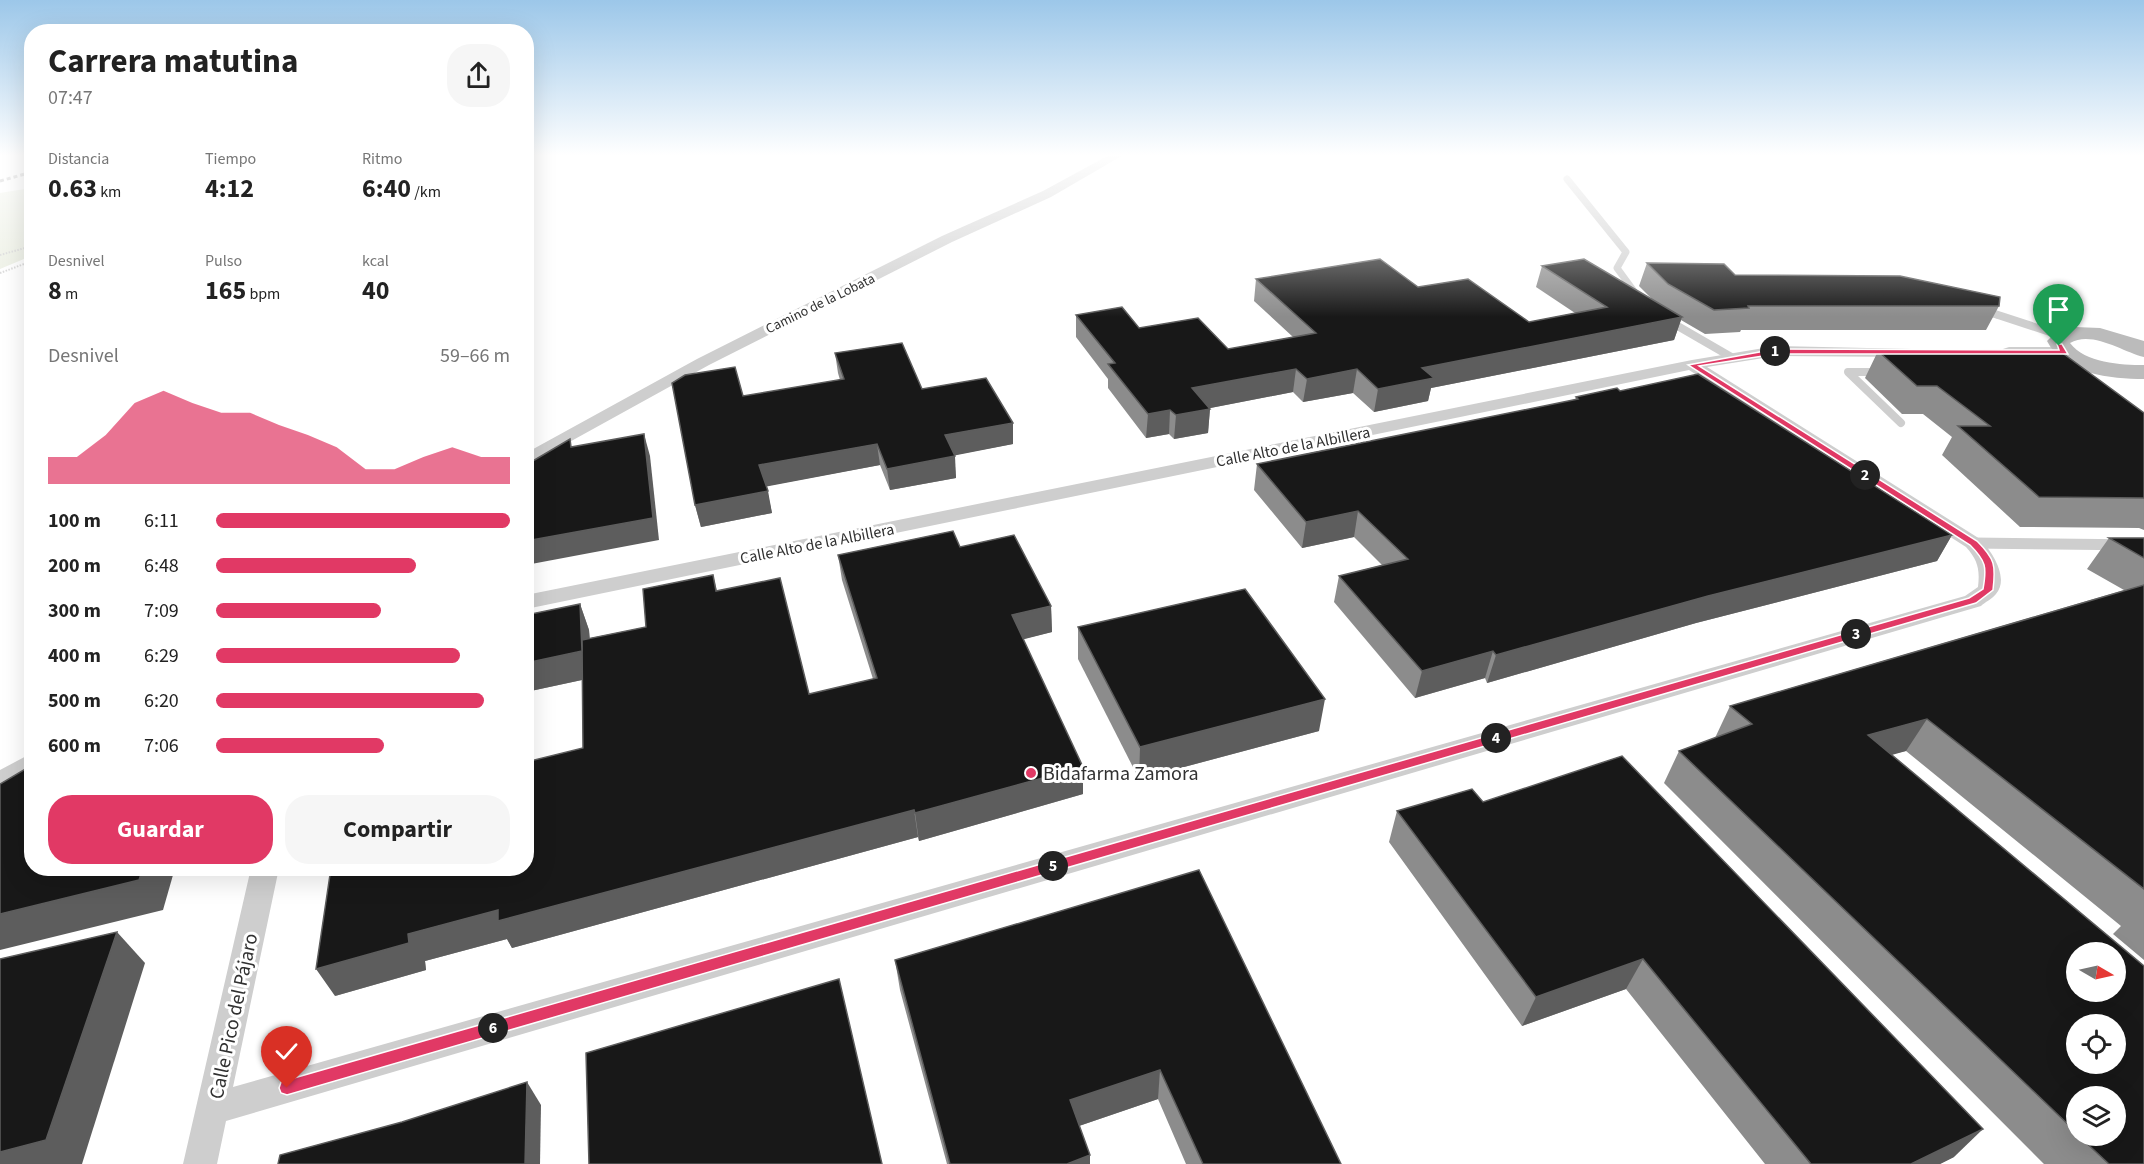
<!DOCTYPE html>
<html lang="es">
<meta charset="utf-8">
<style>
:root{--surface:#fff;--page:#f6f6f6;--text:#222;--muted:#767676;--accent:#e13965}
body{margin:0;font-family:"Source Sans 3",sans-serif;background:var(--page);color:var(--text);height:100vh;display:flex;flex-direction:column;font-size:22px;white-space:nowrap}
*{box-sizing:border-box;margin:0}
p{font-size:20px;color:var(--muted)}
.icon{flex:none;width:33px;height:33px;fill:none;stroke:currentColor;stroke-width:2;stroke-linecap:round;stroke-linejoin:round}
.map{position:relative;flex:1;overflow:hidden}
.side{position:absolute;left:24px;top:24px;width:510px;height:852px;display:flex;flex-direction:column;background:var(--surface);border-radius:24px;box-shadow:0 6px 24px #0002}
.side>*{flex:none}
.needle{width:39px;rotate:99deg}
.controls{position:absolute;left:2066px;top:942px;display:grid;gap:12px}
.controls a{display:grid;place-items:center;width:60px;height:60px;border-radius:50%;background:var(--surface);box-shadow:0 6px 24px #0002;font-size:30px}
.pin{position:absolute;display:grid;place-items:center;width:51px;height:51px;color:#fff;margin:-62px -26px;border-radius:50% 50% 50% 0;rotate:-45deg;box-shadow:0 0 6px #0007}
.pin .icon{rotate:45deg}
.km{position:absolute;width:30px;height:30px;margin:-15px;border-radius:50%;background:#222;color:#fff;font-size:16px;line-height:30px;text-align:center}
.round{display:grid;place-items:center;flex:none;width:63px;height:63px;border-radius:24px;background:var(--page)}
.head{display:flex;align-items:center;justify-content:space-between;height:102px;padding:0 24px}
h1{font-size:33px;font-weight:700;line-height:45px}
.figures{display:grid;grid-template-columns:repeat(3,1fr);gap:9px;height:102px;padding:6px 24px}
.figures div{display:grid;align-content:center}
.figures b{font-size:26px;font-weight:700}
.figures small{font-size:16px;font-weight:400}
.figures p{font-size:16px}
.chart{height:168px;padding:12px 24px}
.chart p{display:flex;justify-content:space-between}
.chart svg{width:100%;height:108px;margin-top:6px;fill:var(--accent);opacity:.7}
.primary-button{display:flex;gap:12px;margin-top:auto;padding:12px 24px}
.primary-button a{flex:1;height:69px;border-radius:24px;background:var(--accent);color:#fff;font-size:24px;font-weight:700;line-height:69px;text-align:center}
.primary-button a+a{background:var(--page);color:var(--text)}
ul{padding:0 24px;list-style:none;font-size:20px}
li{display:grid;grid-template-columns:96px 72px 1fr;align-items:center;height:45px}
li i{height:15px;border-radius:8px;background:var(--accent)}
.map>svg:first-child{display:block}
</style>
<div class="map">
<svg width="2144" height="1164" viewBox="0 0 2144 1164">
<rect width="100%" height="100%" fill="#fff"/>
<polygon fill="#e9eddf" points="31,188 31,256 0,269 0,193"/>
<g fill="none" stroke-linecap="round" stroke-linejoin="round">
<g stroke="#cecece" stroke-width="2" stroke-dasharray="1.5 1.5" stroke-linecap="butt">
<polyline points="0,255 32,246"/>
<polyline points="0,273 32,261"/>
</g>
<g stroke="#cecece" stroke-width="7">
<polyline points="1567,179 1626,252 1617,268 1636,294"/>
<polyline points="1985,311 1997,315"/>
</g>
<g stroke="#cecece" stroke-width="8">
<polyline points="1992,313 2062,336"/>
<polyline points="1669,321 1733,358"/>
<polyline points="1882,372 1848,372 1901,423"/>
</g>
<polyline stroke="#cecece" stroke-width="11" points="1973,543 2144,545"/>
<g fill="#cecece" fill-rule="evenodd">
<polygon points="1111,154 1125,154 1051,197 952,242 709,365 526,466 526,453 697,359 942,236 1043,191"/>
<path d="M1776,346L1912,349L1914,352L1912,355L1906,357L1776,356L1707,367L1980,539C1991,550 2010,578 1996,594C1992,599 1985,602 1981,606L226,1121L217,1164H183L251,868H279L233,1087L1965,596L1978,587C1980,570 1978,560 1966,547L1689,370L526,609V595L1692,360Z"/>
<polygon points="2009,347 2065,347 2073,352 2065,357 2003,355 2001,352 2003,349"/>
<polygon points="32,753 32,775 9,789 0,792 0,770"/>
</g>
<path fill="#bbb" fill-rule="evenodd" d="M2075,327L2100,328L2144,341V357C2123,352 2092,330 2070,343C2085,363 2121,365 2144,365V379C2111,379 2063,374 2047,341L2057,331Z"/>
<polyline stroke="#868686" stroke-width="3" stroke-dasharray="4 3" stroke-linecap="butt" points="0,181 32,172"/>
</g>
<g fill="#8c8c8c" fill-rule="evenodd">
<polygon points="1647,263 1735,275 1999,306 1986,330 1741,330 1740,332 1705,334 1681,320 1674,340 1431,388 1428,401 1374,412 1353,393 1303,402 1293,392 1210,408 1208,433 1174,439 1169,434 1146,438 1108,388 1108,379 1076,337 1076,315 1139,328 1228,349 1293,337 1254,301 1256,279 1418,287 1529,322 1575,313 1536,287 1542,266 1652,299 1639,286"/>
<polygon points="1878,351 2144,413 2144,530 2139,528 2020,527 1942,455 1952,437 1923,414 1902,414 1865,378"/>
<polygon points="835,353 922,389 1013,423 1013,444 954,455 956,478 890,490 880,465 766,486 772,513 701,527 695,505 743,396 840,380 838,373"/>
<polygon points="1620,391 1952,535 1937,561 1696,623 1487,683 1485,678 1415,698 1334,602 1339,576 1382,565 1354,537 1302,548 1254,490 1257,464 1575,400 1576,397"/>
<path d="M2109,538H2144V960L2113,934L2121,926L1906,751L1892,754L2144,1164H2044L1664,783L1679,751L1715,738L1730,706L2124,590L2087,569ZM2076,1096L2115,1136H2076Z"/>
<polygon points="960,547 1051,606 1052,632 1023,639 1083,767 1083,794 919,841 918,837 512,948 507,939 425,961 426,970 335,996 526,868 583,748 582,680 526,692 526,615 580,604 589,630 590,638 646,627 713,575 717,591 809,694 873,679 842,580 838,555"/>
<polygon points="1078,627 1319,731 1139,779 1078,659"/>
<polygon points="1483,802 1954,1157 1940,1164 1765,1164 1626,989 1522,1026 1389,842 1397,811"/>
<polygon points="1199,870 1341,1164 1186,1164 1158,1099 1079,1126 1090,1164 947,1164 900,990 895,960"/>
</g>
<g fill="#5d5d5d">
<polygon points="1682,317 1674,340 1431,388 1428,401 1374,412 1378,389 1422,368"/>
<polygon points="1296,369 1293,392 1190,412 1192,388"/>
<polygon points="1357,369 1353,393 1303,402 1307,379"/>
<polygon points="1210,409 1208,433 1174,439 1176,415"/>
<polygon points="1170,410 1169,434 1146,438 1148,414"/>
<polygon points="1013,423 1013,444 947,457 945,435"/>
<polygon points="644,434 650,456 659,540 526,565 526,541"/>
<polygon points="877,444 880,465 764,487 759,465"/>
<polygon points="955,456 956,478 890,490 887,469"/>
<polygon points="768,491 772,513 701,527 695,505"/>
<polygon points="1358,511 1354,537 1302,548 1306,522"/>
<polygon points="1952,535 1937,561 1696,623 1487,683 1496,655 1708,596"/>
<polygon points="580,604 589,630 591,678 526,692 526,663"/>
<polygon points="1051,606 1052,632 1013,642 1012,615"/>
<polygon points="1493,651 1485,678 1415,698 1422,671"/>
<polygon points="1325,699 1319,731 1139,779 1140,747"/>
<polygon points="1927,719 1906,751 1849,767 1868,735"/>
<polygon points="1083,767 1083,794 919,841 915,813"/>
<polygon points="914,810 918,837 512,948 507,939 425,961 426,970 335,996 316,969 408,934 498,910"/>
<polygon points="143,868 175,868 163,910 0,950 0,914"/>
<polygon points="117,932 145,963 82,1164 0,1164 0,1152"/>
<polygon points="1643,959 1626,989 1522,1026 1536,997"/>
<polygon points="1160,1070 1158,1099 1070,1129 1070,1100"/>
<polygon points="527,1082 541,1105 540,1164 525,1164"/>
<polygon points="1983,1129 1954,1157 1940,1164 1911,1164"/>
<polygon points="1090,1155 1090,1164 1067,1164"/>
</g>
<g fill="#181818" stroke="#5d5d5d" stroke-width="1.5" fill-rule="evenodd">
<polygon points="1380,259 1418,287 1468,279 1529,322 1607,307 1542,266 1584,259 1682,317 1422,368 1434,378 1378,389 1357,369 1307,379 1296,369 1192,388 1210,409 1176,415 1170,410 1148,414 1108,364 1115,363 1076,315 1122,307 1139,328 1198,318 1228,349 1316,333 1256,279"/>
<polygon points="1647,263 1724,264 1735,275 1900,276 2000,297 1999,306 1748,306 1749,308 1714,310 1668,284"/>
<polygon points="902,343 922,389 986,378 1013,423 945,435 955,456 887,469 877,444 759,465 768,491 695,505 672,383 685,375 735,367 743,396 844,379 835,353"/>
<polygon points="1878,351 2061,352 2144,413 2144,498 2039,497 1958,426 1990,426 1937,386 1917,386"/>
<polygon points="1698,374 1952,535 1708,596 1496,655 1493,651 1422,671 1339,576 1408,559 1358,511 1306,522 1257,464 1578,399 1576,397 1617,388 1620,391"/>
<polygon points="644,434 653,518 526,541 526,465 570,439 571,447"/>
<polygon points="953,531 960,547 1014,535 1051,606 1012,615 1083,767 915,813 914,810 498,921 498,910 408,934 409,943 316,969 331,868 526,868 526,762 583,748 582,640 646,627 643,589 713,575 716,591 780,578 809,694 877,678 838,555"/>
<polygon points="2109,538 2144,538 2144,558"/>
<path d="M2144,585V889L1927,719L1868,735L2144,966V1164H2109L2079,1136H2115V1096H2076V1132L1679,751L1752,724L1730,706ZM2076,952H2115V992H2076ZM2076,1024H2115V1064H2076Z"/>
<polygon points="1245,589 1325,699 1140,747 1078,627"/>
<polygon points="580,604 582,651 526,663 526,615"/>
<polygon points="1622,756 1983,1129 1911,1164 1811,1164 1643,959 1536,997 1397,811 1472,789 1483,802"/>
<polygon points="32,765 32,868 143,868 139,880 0,914 0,784"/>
<polygon points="1199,870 1341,1164 1203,1164 1160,1070 1070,1100 1090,1155 1067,1164 950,1164 895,960"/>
<polygon points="117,932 46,1140 0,1152 0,959"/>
<polygon points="839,979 882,1164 589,1164 586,1053"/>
<polygon points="527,1082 525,1164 278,1164 280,1155 402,1122"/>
</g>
<linearGradient id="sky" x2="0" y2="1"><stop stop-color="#9cc7e9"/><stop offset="0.49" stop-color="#fff"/><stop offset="1" stop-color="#fff" stop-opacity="0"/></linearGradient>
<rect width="2144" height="317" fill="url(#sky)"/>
<path fill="#e13965" stroke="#fff" stroke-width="1.5" d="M2057,344H2062L2068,354H1776L1699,366L1977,541C1995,559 1996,565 1993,590L1976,603L287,1095L281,1093L279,1088L281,1082L287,1080L1969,598L1983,589C1987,567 1986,561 1970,545L1688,365L1776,349L2059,350Z"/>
<circle fill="#e13965" stroke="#fff" stroke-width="2" cx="1031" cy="773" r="6"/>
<g text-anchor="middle" stroke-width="6" stroke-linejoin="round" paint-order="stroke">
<g font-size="14" fill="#313131" stroke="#fff">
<text transform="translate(820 303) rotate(-26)" y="5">Camino de la Lobata</text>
</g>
<g font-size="16" fill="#313131" stroke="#fff">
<text transform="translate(1293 446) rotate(-11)" y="6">Calle Alto de la Albillera</text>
<text transform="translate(817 543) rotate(-11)" y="6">Calle Alto de la Albillera</text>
</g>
<g font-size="20" fill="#313131" stroke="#fff" text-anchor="start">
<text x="1043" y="780">Bidafarma Zamora</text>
</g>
<g font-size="20" fill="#313131" stroke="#fff">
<text transform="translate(233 1016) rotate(-78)" y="7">Calle Pico del Pájaro</text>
</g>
</g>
</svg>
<div class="controls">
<a><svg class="needle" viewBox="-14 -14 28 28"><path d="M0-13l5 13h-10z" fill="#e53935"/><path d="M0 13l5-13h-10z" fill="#767676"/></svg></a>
<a><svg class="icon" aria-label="locate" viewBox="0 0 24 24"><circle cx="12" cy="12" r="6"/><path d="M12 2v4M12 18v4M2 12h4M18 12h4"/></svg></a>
<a><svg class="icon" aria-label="layers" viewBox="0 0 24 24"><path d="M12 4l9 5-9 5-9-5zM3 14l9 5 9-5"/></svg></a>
</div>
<div class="pin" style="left:2059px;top:346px;background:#1e9e55"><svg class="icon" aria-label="arrive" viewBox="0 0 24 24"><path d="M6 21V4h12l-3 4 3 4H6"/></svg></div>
<div class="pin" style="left:287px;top:1088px;background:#d93025"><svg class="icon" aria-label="check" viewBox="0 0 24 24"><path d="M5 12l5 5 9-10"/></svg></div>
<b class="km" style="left:1775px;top:351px">1</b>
<b class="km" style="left:1865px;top:475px">2</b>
<b class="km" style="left:1856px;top:634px">3</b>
<b class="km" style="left:1496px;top:738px">4</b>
<b class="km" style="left:1053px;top:866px">5</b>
<b class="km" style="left:493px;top:1028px">6</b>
<section class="side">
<div class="head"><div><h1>Carrera matutina</h1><p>07:47</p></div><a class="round"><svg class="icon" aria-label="share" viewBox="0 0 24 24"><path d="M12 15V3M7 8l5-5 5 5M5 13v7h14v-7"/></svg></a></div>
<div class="figures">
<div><p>Distancia</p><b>0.63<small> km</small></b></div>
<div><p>Tiempo</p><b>4:12</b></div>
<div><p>Ritmo</p><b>6:40<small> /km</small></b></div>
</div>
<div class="figures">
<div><p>Desnivel</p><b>8<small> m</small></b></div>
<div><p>Pulso</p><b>165<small> bpm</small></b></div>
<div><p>kcal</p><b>40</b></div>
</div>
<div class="chart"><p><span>Desnivel</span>59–66 m</p>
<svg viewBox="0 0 160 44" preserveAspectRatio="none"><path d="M0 44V33L10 33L20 24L30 11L40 6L50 11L60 15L70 15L80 20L90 24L100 29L110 38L120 38L130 33L140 29L150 33L160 33V44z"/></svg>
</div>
<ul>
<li><b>100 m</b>6:11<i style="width:100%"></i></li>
<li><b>200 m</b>6:48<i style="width:68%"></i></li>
<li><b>300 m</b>7:09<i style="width:56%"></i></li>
<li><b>400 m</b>6:29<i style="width:83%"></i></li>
<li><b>500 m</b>6:20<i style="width:91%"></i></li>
<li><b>600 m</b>7:06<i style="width:57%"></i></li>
</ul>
<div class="primary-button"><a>Guardar</a><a>Compartir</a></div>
</section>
</div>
